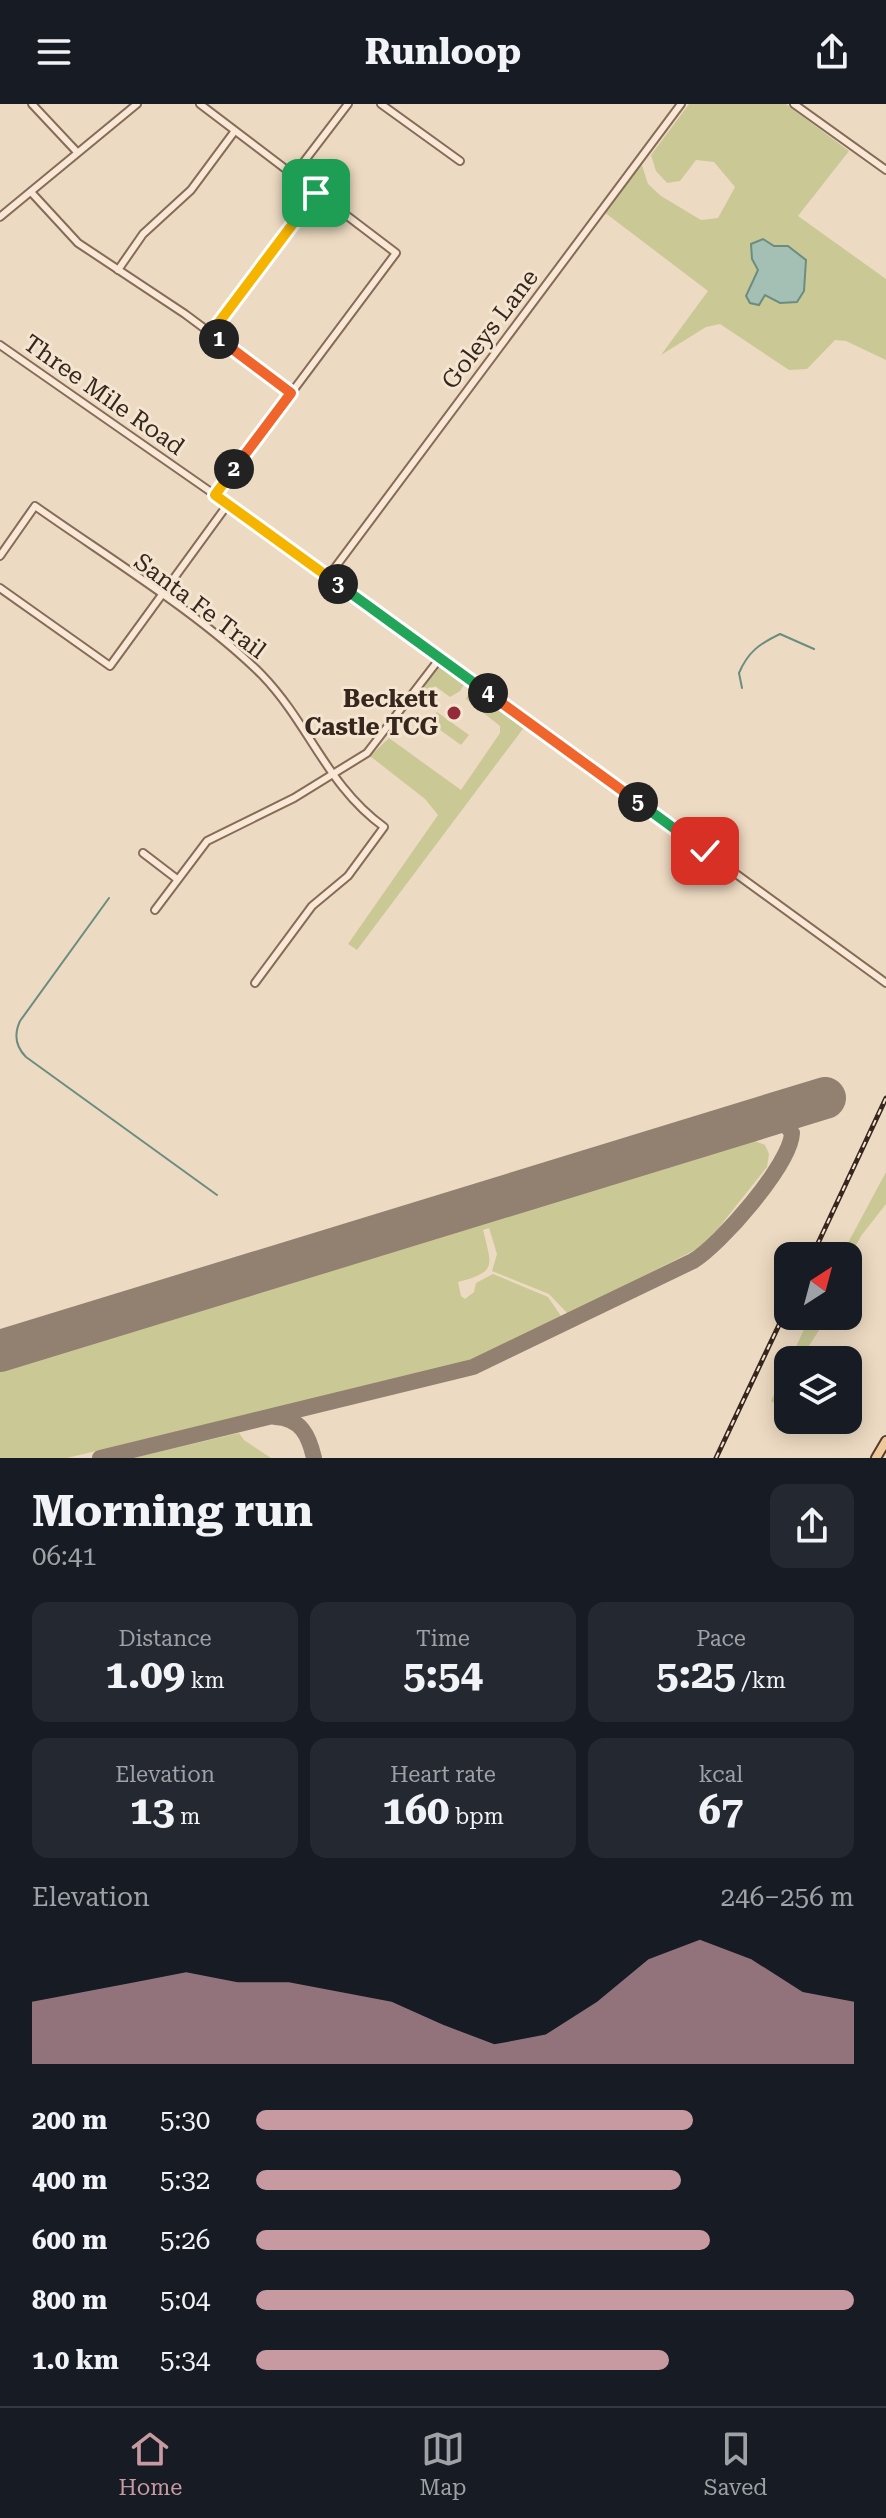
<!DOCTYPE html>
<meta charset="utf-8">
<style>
:root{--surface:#171b24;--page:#242831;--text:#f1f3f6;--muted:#9ea1a6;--line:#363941;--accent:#c799a1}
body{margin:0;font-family:"Roboto Serif",serif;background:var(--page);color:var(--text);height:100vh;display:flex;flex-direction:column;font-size:30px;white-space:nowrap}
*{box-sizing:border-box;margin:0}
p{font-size:26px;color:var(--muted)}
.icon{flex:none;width:44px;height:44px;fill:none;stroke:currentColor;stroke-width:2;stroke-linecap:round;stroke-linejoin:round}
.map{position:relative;height:1354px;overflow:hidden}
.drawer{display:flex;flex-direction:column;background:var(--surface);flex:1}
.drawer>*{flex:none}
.needle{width:52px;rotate:36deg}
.controls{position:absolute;left:774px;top:1138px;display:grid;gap:16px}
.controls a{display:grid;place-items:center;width:88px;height:88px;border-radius:16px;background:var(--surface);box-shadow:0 4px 20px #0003;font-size:40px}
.pin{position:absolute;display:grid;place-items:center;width:68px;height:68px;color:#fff;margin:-34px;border-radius:16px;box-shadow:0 4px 12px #0006}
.km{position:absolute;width:40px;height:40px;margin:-20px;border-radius:50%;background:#222;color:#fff;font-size:22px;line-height:40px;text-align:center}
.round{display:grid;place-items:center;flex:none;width:84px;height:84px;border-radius:16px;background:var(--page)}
.summary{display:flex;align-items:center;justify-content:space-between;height:136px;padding:0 32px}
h1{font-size:44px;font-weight:700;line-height:60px}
.metrics{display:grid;grid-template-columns:repeat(3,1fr);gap:12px;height:136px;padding:8px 32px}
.metrics div{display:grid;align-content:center;border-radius:16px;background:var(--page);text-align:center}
.metrics b{font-size:40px;font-weight:700}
.metrics small{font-size:22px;font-weight:400}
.metrics p{font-size:22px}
.chart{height:224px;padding:16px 32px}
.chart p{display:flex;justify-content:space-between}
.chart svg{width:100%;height:144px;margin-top:8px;fill:var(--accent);opacity:.7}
ul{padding:0 32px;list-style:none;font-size:26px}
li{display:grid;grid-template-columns:128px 96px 1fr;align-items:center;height:60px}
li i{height:20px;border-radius:10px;background:var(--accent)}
header{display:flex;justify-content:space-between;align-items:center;height:104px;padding:0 32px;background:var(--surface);font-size:36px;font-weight:700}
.tabs{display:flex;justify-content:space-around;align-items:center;height:112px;border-top:2px solid var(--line);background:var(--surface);font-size:22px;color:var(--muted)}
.tabs a{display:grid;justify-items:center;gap:4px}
.tabs .active{color:var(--accent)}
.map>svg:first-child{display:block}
</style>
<header><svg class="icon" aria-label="menu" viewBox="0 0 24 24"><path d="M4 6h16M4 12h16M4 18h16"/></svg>Runloop<svg class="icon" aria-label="share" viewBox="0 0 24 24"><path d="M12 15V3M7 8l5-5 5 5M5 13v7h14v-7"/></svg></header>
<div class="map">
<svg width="886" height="1354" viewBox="0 0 886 1354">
<rect width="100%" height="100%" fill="#eddac2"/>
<g fill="#cac996">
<polygon points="689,0 786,0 849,47 798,112 886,175 886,256 846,237 835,236 807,265 789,266 720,220 706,223 661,251 708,187 604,108 641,58 648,80 661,92 701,116 718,114 735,83 714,58 696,56 680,77 667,79 656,67 651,51"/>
<polygon points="437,563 443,563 465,579 460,587 450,593 435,582 423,598 418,595 418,590"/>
<polygon points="471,583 525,622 357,846 348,840 438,711 425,695 370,652 389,634 461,686 500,629 500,622 466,595"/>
<polygon points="437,608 469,631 461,641 429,618"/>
<path d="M745,1033L765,1041L769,1050L767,1063L705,1141L568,1210L549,1190L492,1167L497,1150L489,1124L483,1126C492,1162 497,1168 458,1178L461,1192L465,1195L474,1188L476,1179L493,1170L548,1193L561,1212L465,1258L67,1354H0V1261Z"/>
<polygon points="886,1068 886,1100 861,1132 848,1156 848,1152 841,1152"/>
<polygon points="810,1212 828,1212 800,1256 790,1256"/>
<polygon points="788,1260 788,1280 777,1302 771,1297"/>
<polygon points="239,1329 244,1336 271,1354 133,1354"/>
</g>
<polygon fill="#a4bfb3" stroke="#6b8d80" stroke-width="2" points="763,135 774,142 788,142 806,156 804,187 797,198 780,199 765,191 759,201 750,199 746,192 758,166 752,155 751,140"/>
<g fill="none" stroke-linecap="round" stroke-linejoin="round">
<g stroke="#6b8d80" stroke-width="2">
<path d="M742,584L739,569C748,548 759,540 780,530L814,545"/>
<path d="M109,794L20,917C14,930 15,942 26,953L217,1091"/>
</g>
<g stroke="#928070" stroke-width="16">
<path d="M275,1313C301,1314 309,1332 314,1354"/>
<path d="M100,1354L473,1263L693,1157C720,1141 791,1060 792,1029L777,1009"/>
</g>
<polyline stroke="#928070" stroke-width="42" points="0,1247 825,994"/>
<g stroke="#866b59" stroke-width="10">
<g id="minor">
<polyline points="32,0 77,48"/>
<polyline points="200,0 396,149 215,391"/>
<polyline points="381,0 460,57"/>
<polyline points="794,0 886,66"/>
<polyline points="293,72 348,0"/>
<polyline points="31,88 78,139 185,210 291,289"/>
<polyline points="0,113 137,0"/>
<polyline points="118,166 143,130 191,86 234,28"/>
<polyline points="211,229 316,89"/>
<polyline points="0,241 221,395 886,879"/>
<path d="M0,452L35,402C107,453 201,510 262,571C310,621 327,682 384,723L348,772L312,802L255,879"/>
<polyline points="328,473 681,0"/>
<polyline points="0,484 110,562 228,400"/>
<polyline points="143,749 177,775"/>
<polyline points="155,806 207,737 294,694 367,649 440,554"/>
</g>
</g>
<g stroke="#543a2e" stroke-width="12">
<polyline id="major" points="876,1354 886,1337"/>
</g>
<use href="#minor" stroke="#f8e8d5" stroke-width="6"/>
<use href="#major" stroke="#efc99a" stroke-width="8"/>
<g stroke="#36261d" stroke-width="5">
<g id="rail">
<polyline points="812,1152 886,994"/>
<polyline points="716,1354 788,1202"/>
</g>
</g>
<use href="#rail" stroke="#f4e5d1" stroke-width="2" stroke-dasharray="6" stroke-linecap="butt"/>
</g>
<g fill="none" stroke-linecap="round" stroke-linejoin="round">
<g stroke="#fff" stroke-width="16">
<polyline id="split-1" points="219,235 211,229 316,89"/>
</g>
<g stroke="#fff" stroke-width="16">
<polyline id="split-2" points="219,235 291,289 234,365"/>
</g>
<g stroke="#fff" stroke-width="16">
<polyline id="split-3" points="234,365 215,391 338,480"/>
</g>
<g stroke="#fff" stroke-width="16">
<polyline id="split-4" points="338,480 488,589"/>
</g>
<g stroke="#fff" stroke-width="16">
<polyline id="split-5" points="488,589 638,698"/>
</g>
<g stroke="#fff" stroke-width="16">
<polyline id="split-6" points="638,698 705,747"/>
</g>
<use href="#split-1" stroke="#f5b400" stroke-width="10"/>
<use href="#split-2" stroke="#f0652b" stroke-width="10"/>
<use href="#split-3" stroke="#f5b400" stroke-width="10"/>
<use href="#split-4" stroke="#22a559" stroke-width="10"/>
<use href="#split-5" stroke="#f0652b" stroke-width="10"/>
<use href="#split-6" stroke="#22a559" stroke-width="10"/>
</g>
<circle fill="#932b3a" stroke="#f4e5d1" stroke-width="3" cx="454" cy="609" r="8"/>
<g text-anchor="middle" stroke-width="6" stroke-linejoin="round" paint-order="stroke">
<g font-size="24" fill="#36261d" stroke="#f4e5d1">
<text transform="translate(490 225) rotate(-53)" y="8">Goleys Lane</text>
<text transform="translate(104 291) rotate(35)" y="8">Three Mile Road</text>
<text transform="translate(200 502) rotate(37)" y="8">Santa Fe Trail</text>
</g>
<g font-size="24" font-weight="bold" fill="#36261d" stroke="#f4e5d1" text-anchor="end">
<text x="438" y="603">Beckett<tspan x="438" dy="28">Castle TCG</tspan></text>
</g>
</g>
</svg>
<div class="controls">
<a><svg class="needle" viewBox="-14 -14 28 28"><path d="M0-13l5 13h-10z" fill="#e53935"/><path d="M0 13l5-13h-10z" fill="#9ea1a6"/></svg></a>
<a><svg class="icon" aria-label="layers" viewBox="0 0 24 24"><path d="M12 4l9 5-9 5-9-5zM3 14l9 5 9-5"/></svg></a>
</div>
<div class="pin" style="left:316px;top:89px;background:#1e9e55"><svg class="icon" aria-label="arrive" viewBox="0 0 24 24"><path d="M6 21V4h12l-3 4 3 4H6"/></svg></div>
<div class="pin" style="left:705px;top:747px;background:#d93025"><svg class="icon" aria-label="check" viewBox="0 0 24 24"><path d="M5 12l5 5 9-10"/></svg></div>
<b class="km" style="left:219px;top:235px">1</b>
<b class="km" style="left:234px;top:365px">2</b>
<b class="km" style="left:338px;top:480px">3</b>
<b class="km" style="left:488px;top:589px">4</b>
<b class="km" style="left:638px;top:698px">5</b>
</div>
<section class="drawer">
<div class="summary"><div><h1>Morning run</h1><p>06:41</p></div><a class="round"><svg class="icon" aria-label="share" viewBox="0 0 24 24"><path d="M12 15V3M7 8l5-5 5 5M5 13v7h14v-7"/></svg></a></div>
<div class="metrics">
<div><p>Distance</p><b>1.09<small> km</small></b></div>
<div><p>Time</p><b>5:54</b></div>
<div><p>Pace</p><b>5:25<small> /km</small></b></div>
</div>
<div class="metrics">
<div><p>Elevation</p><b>13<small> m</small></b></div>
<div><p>Heart rate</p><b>160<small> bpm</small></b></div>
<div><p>kcal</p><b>67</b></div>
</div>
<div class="chart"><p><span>Elevation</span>246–256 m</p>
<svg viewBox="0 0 160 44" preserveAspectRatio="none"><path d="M0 44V25L10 22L20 19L30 16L40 19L50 19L60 22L70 25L80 32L90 38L100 35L110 25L120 12L130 6L140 12L150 22L160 25V44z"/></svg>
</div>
<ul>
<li><b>200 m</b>5:30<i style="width:73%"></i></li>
<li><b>400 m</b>5:32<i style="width:71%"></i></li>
<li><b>600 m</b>5:26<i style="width:76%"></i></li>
<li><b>800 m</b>5:04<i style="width:100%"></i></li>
<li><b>1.0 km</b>5:34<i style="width:69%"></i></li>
</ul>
</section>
<nav class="tabs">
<a class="active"><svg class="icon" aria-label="home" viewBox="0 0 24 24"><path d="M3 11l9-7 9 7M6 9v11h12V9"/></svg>Home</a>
<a><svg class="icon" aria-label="map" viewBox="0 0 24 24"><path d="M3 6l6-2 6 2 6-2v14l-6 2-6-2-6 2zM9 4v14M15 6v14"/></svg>Map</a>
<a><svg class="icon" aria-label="saved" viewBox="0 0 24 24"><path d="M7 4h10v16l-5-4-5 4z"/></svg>Saved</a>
</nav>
